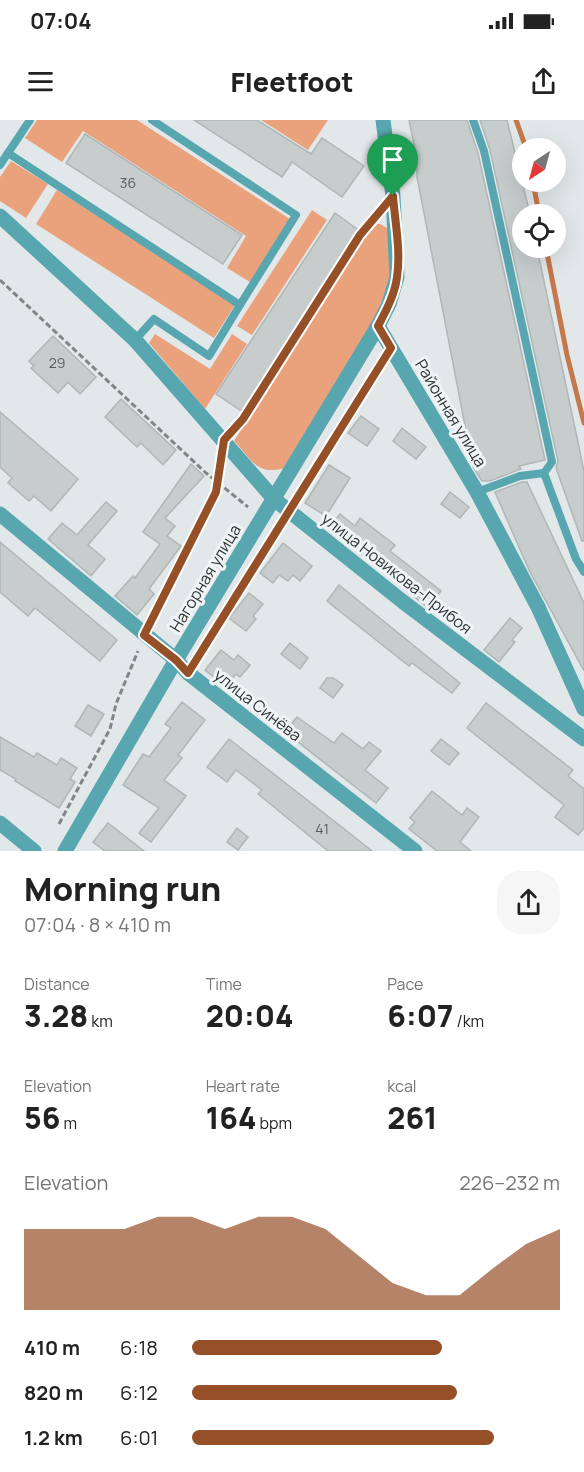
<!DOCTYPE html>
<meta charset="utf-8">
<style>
:root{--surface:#fff;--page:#f6f6f6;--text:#222;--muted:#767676;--accent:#965027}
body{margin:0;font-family:Manrope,sans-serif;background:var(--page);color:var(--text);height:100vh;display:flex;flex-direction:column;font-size:22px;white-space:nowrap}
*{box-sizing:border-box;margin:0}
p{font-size:20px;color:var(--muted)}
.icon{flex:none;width:33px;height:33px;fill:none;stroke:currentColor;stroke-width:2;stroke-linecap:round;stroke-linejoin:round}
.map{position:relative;height:731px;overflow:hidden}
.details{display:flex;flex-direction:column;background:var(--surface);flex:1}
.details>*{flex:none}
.needle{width:39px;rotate:216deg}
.controls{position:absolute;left:512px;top:18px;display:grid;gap:12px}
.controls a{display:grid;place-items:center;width:54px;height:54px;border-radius:50%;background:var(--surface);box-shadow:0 6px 24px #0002;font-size:30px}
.pin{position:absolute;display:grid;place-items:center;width:51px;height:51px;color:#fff;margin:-62px -26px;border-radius:50% 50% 50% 0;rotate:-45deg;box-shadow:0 0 6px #0007}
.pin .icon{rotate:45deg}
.round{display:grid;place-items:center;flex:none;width:63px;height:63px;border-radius:24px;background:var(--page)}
.summary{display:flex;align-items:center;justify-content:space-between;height:102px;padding:0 24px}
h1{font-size:33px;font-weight:800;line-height:45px}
.stats{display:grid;grid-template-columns:repeat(3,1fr);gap:9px;height:102px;padding:6px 24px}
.stats div{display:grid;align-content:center}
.stats b{font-size:30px;font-weight:800}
.stats small{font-size:16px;font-weight:400}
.stats p{font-size:16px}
.chart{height:168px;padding:12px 24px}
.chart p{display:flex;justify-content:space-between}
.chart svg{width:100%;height:108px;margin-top:6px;fill:var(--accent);opacity:.7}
ul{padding:0 24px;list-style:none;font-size:20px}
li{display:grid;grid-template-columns:96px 72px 1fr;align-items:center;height:45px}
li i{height:15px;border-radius:8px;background:var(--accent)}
.status{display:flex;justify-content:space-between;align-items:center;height:42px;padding:0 30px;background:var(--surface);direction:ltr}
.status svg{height:16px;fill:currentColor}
header{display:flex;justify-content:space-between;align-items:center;height:78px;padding:0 24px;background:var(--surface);font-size:27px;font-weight:800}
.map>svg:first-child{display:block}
</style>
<div class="status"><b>07:04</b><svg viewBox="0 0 49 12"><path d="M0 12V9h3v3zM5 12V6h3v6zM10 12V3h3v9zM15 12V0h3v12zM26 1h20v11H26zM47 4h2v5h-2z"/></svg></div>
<header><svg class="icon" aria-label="menu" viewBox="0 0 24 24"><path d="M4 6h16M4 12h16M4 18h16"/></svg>Fleetfoot<svg class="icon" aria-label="share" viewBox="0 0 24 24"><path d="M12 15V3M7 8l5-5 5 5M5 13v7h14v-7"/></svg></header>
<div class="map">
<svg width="584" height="731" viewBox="0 0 584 731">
<rect width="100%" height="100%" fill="#e2e8e9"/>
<g fill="#e9a27c">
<polygon points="37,0 137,0 290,99 250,162 227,148 246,116 83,11 62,42 25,18"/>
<polygon points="261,0 328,0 308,30"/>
<polygon points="11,41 48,64 26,98 0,81 0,57"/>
<polygon points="57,70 235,185 214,218 36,104"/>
<polygon points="312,90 327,100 252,215 237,206"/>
<path d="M373,104H380L391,110L395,140L381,187L285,348C257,356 252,340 234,321L368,113L366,111Z"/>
<polygon points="155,214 210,249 232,214 247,224 205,289 149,223"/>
</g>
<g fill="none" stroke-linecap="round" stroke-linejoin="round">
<g stroke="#c5784d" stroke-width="5">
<polyline points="516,0 526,28"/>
<polyline points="533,62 539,94"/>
<polyline points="546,128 567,235 584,303"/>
</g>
</g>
<g fill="#c7cdcd" stroke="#b0b6b6" stroke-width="1.5">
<polygon points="194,0 257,0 311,34 322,18 364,46 342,77 292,42 282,57"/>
<polygon points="409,0 467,0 478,33 545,340 519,346 521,349 490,361 482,361 473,347 417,57 417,39"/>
<polygon points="480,0 507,0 530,94 522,94 522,128 537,128 584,351 584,421 582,421 556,348 558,341 490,30"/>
<polygon points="85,14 242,115 223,144 66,43"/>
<polygon points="335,93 361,112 243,292 216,274"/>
<polygon points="53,216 96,257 80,274 68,262 58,273 31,248 34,246 29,241"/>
<polygon points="121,279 176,330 163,345 141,323 137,327 105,297"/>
<polygon points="0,292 78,359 51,391 34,376 29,381 8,363 12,358 0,347"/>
<polygon points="361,296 379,309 367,326 348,313"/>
<polygon points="402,308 426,327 416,339 393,321"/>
<polygon points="191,344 204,356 165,398 175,406 167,416 181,426 149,469 154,474 137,495 115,476 133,456 135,458 160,424 143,412"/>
<polygon points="329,345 350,358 326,396 305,383"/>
<polygon points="522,362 527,362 584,483 584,551 529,450 495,372"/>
<polygon points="450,372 469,387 460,398 441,384"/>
<polygon points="106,382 117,391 88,425 105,439 91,456 48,419 62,403 77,415"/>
<polygon points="340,394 355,406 360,398 395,425 390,431 441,471 428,488 329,408"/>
<polygon points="0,422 117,520 100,541 35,488 28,496 0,472"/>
<polygon points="283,423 312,446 300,461 293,455 288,461 279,455 273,463 260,453"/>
<polygon points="339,465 460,563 452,573 412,543 409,546 327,481"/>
<polygon points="249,473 263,484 253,496 256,499 246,511 229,498"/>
<polygon points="510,498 522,508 512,520 515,522 499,542 484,530"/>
<polygon points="290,523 308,538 300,549 281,534"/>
<polygon points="221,530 234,540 238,535 250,545 240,557 236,554 226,566 205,550"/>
<polygon points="327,558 333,558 343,565 333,578 320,568"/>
<polygon points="182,582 205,600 178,635 182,638 164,660 186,676 151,722 139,713 159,688 123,665 143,634 149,637 171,608 165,604"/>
<polygon points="486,583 573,650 568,656 584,669 584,708 578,715 555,697 564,685 467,608"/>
<polygon points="88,585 104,594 91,616 75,606"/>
<polygon points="297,597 334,623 342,613 363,629 369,622 381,631 365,650 388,668 376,683 285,612"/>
<polygon points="0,617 34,637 37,633 57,645 61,638 77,648 70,659 75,662 59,688 15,661 16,659 0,650"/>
<polygon points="229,619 343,708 372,731 328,731 258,674 262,670 236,650 227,662 207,647"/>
<polygon points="441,619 459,633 449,645 431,631"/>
<polygon points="432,671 462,695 467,688 479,697 460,722 471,731 437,731 409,709 415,702 410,698"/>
<polygon points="108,703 144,731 105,731 93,722"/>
<polygon points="237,708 248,717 238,730 227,722"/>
</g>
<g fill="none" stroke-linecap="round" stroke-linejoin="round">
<g stroke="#818586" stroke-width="3" stroke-dasharray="6 3" stroke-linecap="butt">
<polyline points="0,160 206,353 248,387"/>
<polyline points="233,310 243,299 360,115 378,94"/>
<polyline points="299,377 382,242"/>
<polyline points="230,486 281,406"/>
<polyline points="152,500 216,372 220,342"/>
<polyline points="59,704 110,609 116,584 138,531"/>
</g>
<g stroke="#58a6b0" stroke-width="8">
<polyline points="473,0 484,31 552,342 544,353 576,439 584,452"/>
<polyline points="8,33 240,185 296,95 152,0"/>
<polyline points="0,45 30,0"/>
<polyline points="135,220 154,199 209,236 240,185"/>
<polyline points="477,372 520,356 544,353"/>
</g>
<g stroke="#58a6b0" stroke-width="15">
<polyline points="0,96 135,220 274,379 402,481 584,619"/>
<polyline points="378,206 477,372 538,487 584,589"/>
<polyline points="0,394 176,540 188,553 415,731"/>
<polyline points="0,703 34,731"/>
</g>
<polyline stroke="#58a6b0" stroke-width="15" points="65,731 176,540 378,206 389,184 397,157 393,76 383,0"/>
</g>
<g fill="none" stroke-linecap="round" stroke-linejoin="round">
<g stroke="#fff" stroke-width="12">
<path id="route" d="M393,76C395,102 401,131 397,157C395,174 386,191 378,206L391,228L188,553L176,540L144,515L216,372L224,320L243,299L360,115Z"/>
</g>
<use href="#route" stroke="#965027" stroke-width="8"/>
</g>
<g text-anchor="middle" stroke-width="6" stroke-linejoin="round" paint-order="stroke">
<g font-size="14" fill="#565a5a">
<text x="128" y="68">36</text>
<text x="57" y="248">29</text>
<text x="322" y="714">41</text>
</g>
<g font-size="16" fill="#313334" stroke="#eff5f6">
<text transform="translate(451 293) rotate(59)" y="6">Районная улица</text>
<text transform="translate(397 453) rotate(38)" y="6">улица Новикова-Прибоя</text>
<text transform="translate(205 458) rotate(-59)" y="6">Нагорная улица</text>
<text transform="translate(258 585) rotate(38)" y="6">улица Синёва</text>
</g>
</g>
</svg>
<div class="controls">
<a><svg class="needle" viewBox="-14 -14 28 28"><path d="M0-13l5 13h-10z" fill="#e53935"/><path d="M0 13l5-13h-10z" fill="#767676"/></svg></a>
<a><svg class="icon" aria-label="locate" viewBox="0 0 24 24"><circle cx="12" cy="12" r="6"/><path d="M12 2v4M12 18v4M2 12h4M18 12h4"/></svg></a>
</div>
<div class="pin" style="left:393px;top:76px;background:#1e9e55"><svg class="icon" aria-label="arrive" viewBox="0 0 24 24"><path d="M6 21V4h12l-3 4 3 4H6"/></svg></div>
</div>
<section class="details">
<div class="summary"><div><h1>Morning run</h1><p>07:04 · 8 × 410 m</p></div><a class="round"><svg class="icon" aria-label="share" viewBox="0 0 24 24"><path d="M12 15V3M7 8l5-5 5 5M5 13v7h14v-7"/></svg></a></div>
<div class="stats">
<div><p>Distance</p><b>3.28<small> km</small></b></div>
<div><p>Time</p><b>20:04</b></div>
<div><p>Pace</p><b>6:07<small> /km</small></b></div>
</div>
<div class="stats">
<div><p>Elevation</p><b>56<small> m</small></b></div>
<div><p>Heart rate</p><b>164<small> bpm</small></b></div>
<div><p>kcal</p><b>261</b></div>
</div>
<div class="chart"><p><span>Elevation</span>226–232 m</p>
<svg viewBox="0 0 160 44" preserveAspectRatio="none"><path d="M0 44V11L10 11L20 11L30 11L40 6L50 6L60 11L70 6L80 6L90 11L100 22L110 33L120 38L130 38L140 27L150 17L160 11V44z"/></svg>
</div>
<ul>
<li><b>410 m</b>6:18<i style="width:68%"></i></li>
<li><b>820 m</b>6:12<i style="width:72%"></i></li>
<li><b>1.2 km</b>6:01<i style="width:82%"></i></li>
</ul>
</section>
